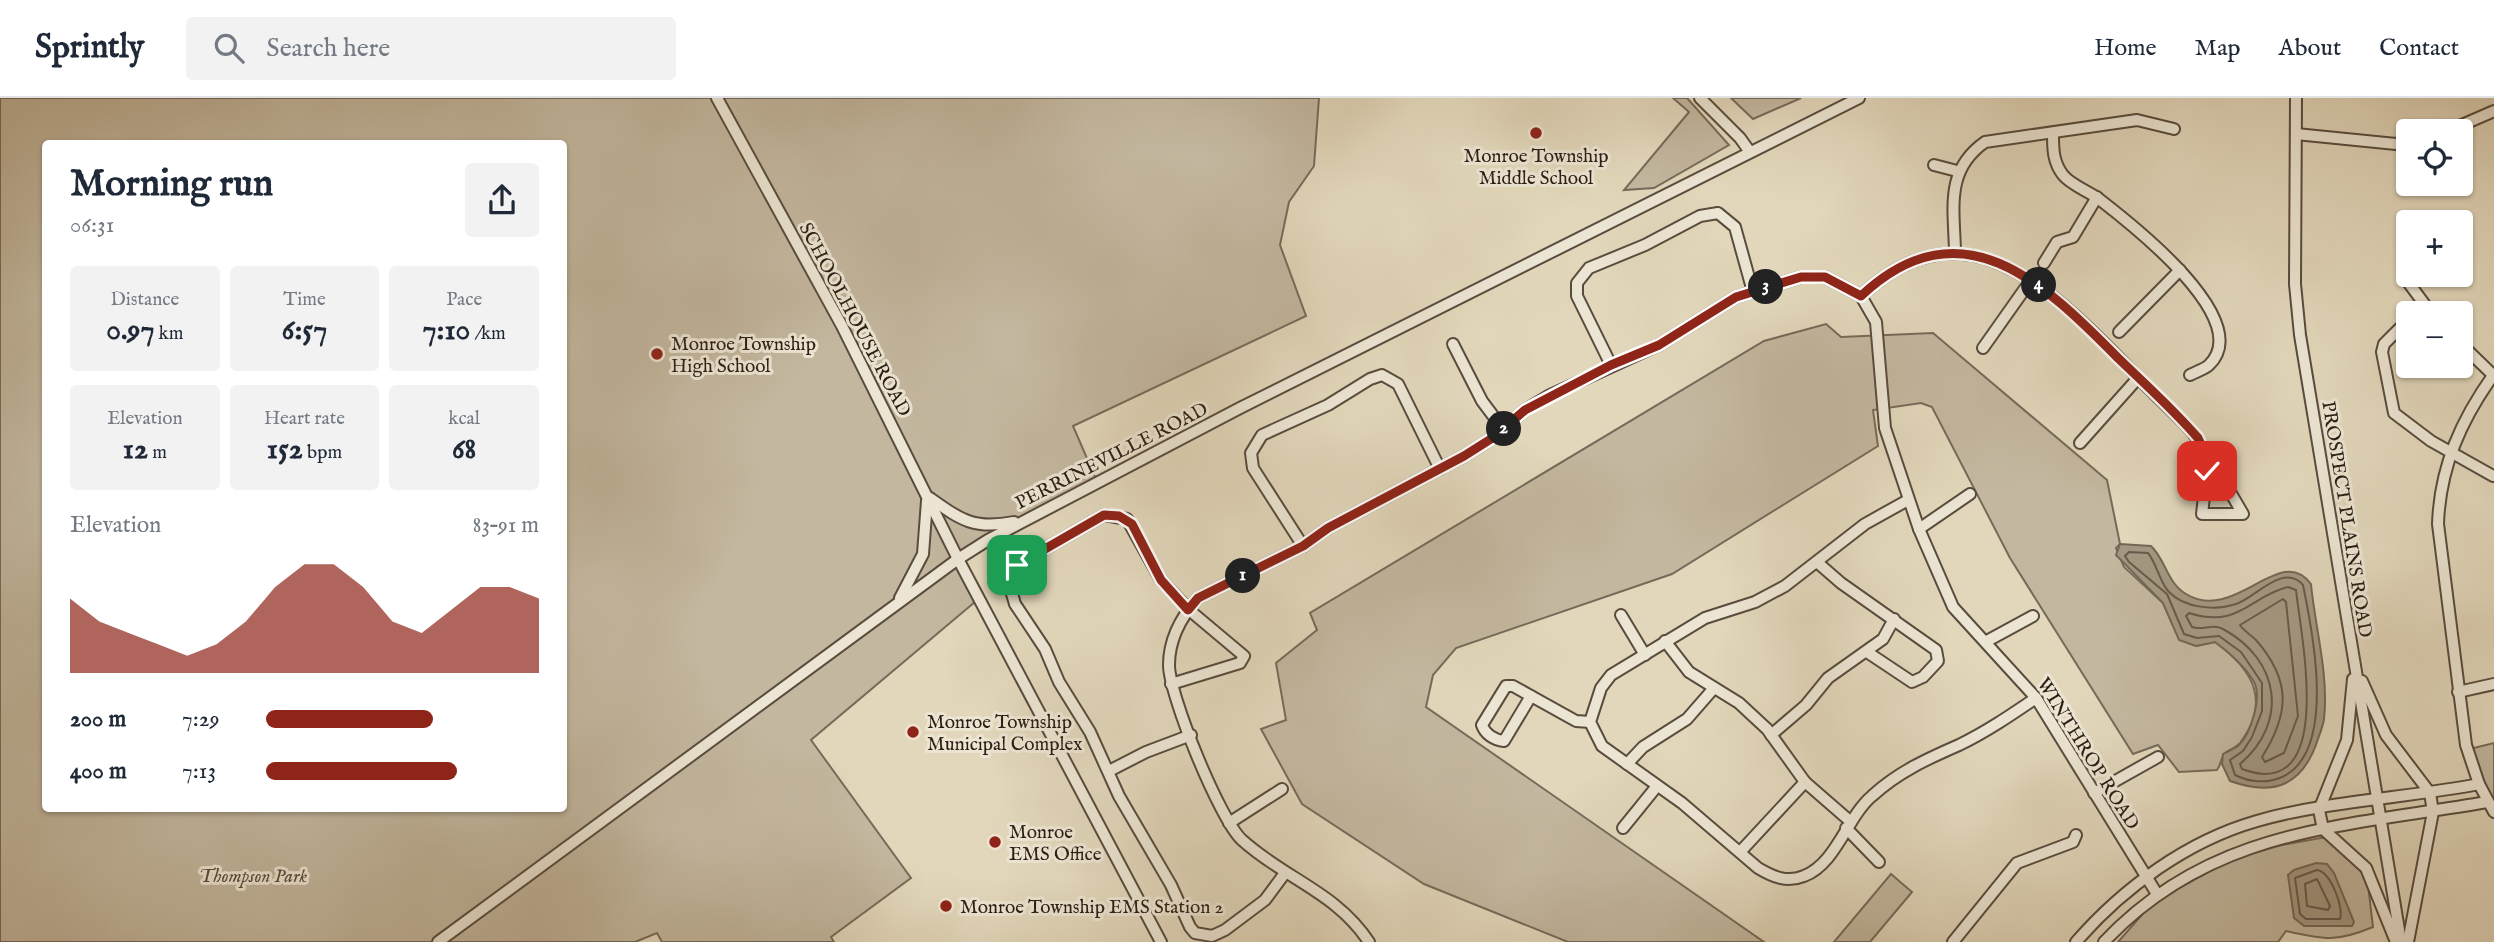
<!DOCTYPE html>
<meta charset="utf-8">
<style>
:root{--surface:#fff;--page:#f2f2f3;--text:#1f2937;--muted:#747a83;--line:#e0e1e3;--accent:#8f2418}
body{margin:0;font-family:"IM FELL English",serif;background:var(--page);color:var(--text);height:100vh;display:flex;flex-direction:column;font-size:26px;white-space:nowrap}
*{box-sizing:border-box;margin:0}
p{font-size:23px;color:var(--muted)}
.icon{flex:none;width:38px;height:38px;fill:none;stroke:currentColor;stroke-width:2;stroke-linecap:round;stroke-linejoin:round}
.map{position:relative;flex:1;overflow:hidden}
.side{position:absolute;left:42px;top:42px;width:525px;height:672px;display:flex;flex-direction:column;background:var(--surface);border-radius:7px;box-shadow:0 2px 5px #0004}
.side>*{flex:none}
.tools{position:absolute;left:2396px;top:21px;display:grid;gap:14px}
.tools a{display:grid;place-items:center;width:77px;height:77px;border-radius:7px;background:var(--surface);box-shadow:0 2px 5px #0004;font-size:35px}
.pin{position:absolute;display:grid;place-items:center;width:60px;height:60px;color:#fff;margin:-30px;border-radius:14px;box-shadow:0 4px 10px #0006}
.km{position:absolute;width:35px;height:35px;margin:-18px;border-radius:50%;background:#222;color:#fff;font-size:19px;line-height:35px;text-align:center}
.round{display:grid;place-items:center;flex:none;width:74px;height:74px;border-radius:7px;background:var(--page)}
.head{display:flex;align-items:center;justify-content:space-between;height:119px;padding:0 28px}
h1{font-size:38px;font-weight:800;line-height:52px}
.stats{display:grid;grid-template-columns:repeat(3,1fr);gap:10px;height:119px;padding:7px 28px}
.stats div{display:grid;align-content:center;border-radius:7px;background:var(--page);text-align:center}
.stats b{font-size:30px;font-weight:800}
.stats small{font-size:19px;font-weight:400}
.stats p{font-size:19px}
.chart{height:196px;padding:14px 28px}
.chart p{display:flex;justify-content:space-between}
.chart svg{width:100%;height:126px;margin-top:7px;fill:var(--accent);opacity:.7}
ul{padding:0 28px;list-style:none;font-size:23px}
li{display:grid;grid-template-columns:112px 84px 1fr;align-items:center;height:52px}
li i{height:18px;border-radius:9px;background:var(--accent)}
header{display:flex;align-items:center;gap:42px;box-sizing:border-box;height:98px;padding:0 35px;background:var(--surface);border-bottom:2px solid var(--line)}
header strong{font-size:33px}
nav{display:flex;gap:38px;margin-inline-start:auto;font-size:24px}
.search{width:490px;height:63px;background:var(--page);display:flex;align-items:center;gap:18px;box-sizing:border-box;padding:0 24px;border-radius:7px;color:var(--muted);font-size:26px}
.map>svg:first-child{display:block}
</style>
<header>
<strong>Sprintly</strong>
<div class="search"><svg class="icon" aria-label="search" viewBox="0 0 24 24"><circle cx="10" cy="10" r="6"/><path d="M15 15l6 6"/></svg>Search here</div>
<nav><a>Home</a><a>Map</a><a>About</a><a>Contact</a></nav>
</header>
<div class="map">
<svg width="2494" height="844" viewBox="0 0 2494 844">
<rect width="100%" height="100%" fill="#e2d7bb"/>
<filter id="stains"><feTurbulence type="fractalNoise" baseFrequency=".00286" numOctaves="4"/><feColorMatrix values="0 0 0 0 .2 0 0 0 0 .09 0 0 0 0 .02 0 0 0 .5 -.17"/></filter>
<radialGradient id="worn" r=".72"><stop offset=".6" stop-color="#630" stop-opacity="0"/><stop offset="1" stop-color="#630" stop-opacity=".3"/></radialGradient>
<g fill="#c3b79f" stroke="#776a5a" stroke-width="2" fill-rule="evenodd">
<path d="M0,0H1319L1314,68L1289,104L1280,147L1306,218L1073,328L1096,381L961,458L982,498L811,642L911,780L831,839L834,844H662L657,835L635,844H0ZM46,46H564V710H46Z"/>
<polygon points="1673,0 1687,0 1729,47 1654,90 1624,92 1689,14"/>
<polygon points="1731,0 1801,0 1753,21"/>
<path d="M1826,226L1841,239L1933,235L2107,382L2120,446L2116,450L2124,469L2163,505L2180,542L2196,548L2215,544C2252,571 2272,602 2240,645C2236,650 2226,652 2223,658C2220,663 2221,667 2217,672L2179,674L2158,647L2133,656L2010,460L1932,309L1921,305L1873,312L1878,348L1672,476L1456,550L1433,577L1426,609L1764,844H1568L1424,786L1302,706L1261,631L1286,622L1276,565L1317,532L1310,515L1764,243Z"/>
<polygon points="2494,645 2494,711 2470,651"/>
<path d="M2332,738L2366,770L2373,829C2337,844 2325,842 2286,833L2278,844H2118L2154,803L2248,753Z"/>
<polygon points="1891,776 1912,794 1870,844 1834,844"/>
</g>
<g fill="#a49882" stroke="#746756" stroke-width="2">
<path d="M2120,446L2151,448C2166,462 2167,485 2186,496C2235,526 2280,444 2311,486C2315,529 2329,577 2324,621C2323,628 2320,635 2318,641C2303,687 2275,699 2230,683L2222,666L2223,656C2228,653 2234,651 2238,648C2251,636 2263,598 2253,582C2243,566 2230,555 2215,544L2196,548L2179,542L2163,505L2116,457Z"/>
<polygon points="2316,765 2327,766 2334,775 2354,824 2352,828 2304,828 2294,820 2288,777 2294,772"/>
</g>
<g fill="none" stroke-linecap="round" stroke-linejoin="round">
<g stroke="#685a4b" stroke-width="2">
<path d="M2129,454L2148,455C2157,466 2160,485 2169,494C2184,510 2215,513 2236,506C2255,500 2284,464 2303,487C2313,535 2337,654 2282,679C2267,686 2249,684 2235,677L2230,662L2243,653L2252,639L2262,613V585L2241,554L2219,538L2197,540L2184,536L2167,496L2129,464L2125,458Z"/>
<path d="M2288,489L2296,492C2300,534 2338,707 2242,671L2240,666C2289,624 2280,562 2223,531C2213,525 2202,533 2192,529L2186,518L2189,515C2239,531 2250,498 2288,489Z"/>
<path d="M2283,501L2286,504L2298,618L2284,655L2265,664L2262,659C2290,615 2291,582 2256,542C2251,537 2244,533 2240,527Z"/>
<path d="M2317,772C2331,774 2344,810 2340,821H2306L2300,816L2295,780Z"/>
<polygon points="2317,781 2330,808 2328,812 2307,808 2305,786"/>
</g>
<g stroke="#594c3e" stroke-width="14">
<g id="minor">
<polyline points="717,0 842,228 958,461 1161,844"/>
<polyline points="1700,0 1740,40 1750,54"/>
<polyline points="2296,0 2295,186 2300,237 2401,844"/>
<polyline points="2448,33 2494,13"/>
<path d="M2053,36C2053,51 2053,64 2063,77C2071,87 2088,93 2099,101C2130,125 2256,222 2209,267C2205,271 2195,274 2190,277"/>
<polyline points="2296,36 2396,46 2408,44"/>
<polyline points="1934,67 1957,73"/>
<path d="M1955,153C1954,110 1945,72 1985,44L2137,22L2174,31"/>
<polyline points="2044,165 2057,144 2073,139 2097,99"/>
<polyline points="2405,180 2431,215"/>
<path d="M1861,198C1956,108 2037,178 2111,252C2136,278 2162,303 2187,328C2200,342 2206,354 2207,373"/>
<polyline points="2408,222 2384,246 2382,254 2394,315 2431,343 2493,378"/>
<polyline points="2119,234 2180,172"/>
<polyline points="2460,245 2493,277"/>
<polyline points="1453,246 1482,303 1503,331"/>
<polyline points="1983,250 2031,182"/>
<polyline points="1611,267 1577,198 1577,185 1589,170 1645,147 1700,118 1718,115 1735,129 1753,194"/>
<path d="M2494,276C2461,322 2440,369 2438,426L2466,647L2479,686L2494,714"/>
<polyline points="2080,345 2138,280"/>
<polygon points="2207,373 2226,387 2243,416 2202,416"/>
<path d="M930,400C961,422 974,432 1014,424"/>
<path d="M1908,402L1865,426L1785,488L1755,504L1705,520L1611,577L1601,590L1590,624L1602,648L1682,705L1758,770C1773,779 1787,785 1804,778C1836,766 1847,719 1872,698C1898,674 1927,661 1959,647C1986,634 2011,617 2036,600"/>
<polyline points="1919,431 1970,396"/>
<polyline points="1303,448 1253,370 1251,355 1262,337 1328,307 1370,281 1382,277 1398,286 1440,371"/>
<polyline points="1818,465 1841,485 1936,552 1938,563 1923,579 1912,584 1867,554"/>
<polyline points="900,500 923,456 927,403"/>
<polyline points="1621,517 1645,557"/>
<polyline points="1665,543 1689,574 1739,605 1767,631 1805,684 1851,724"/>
<polyline points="1987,543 2033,518"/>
<polyline points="2353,581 2347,642 2319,712 2323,731 2366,770 2396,844"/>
<polyline points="2362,583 2386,637 2430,695 2433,714 2408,844"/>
<polyline points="1171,586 1240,565 1244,558 1188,511 1161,482 1127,421 1104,417 1017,467 1011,477 1010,489 1015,506 1045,551 1059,584 1090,634 1119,698 1171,787 1190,829 1195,835 1212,838 1225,832 1265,802 1285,775"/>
<path d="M1506,588H1513L1531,598L1504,643C1494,642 1485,636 1482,627Z"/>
<polyline points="2458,594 2494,586"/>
<polyline points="1531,598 1576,623 1590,624"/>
<polyline points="1771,637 1806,607 1828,580 1883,541 1894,521"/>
<polyline points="1627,666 1643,649 1687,621 1714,590"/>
<polyline points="1109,673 1146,654 1191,637"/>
<polyline points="2094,695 2158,659"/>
<polyline points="1229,725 1282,691"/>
<polyline points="1623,730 1657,688"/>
<polyline points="1846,730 1879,764"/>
<polyline points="1741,753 1805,684"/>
<polyline points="438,844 958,461 988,442 1240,310 1859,0"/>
<path d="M1369,844C1336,794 1285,781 1242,742C1220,722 1169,597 1169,567C1169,541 1181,519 1198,500L1303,448L1328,430L1464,358L1494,339L1525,312L1550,297L1659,247L1736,199L1801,179H1825L1861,198L1876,224L1885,330L1919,431L1953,509L2036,600L2157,796"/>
<polyline points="1953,844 2017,765 2073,744 2076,737"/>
<path d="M2076,844C2123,790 2187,743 2257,723C2326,703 2407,700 2479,686"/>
<path d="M2104,844C2211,730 2343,729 2487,704"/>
</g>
</g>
<use href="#minor" stroke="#ece5d3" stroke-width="10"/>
</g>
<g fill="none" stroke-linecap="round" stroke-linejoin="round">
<g stroke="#fff" stroke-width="14">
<path id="route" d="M1017,467L1104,417L1119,418L1132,426L1161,482L1188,512L1198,500L1303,448L1328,430L1464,358L1494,339L1525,312L1611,267L1659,247L1736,199L1801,179H1825L1861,198C1961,104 2043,184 2118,260C2145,286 2173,311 2198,340L2206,358L2207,373"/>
</g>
<use href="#route" stroke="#8f2418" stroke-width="9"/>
</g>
<g fill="#8f2418" stroke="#ece5d3" stroke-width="2.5">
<circle cx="1536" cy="35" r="7"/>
<circle cx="657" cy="256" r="7"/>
<circle cx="913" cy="634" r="7"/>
<circle cx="995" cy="744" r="7"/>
<circle cx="946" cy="808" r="7"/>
</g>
<g text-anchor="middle" stroke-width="6" stroke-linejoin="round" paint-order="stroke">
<g font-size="19" fill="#2b1d14" stroke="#ece5d3" text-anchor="start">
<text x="1536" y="64" text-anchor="middle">Monroe Township<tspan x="1536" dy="22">Middle School</tspan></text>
<text x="671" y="252">Monroe Township<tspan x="671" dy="22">High School</tspan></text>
<text x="927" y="630">Monroe Township<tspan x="927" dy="22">Municipal Complex</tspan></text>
<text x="1009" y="740">Monroe<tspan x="1009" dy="22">EMS Office</tspan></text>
<text x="960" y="815">Monroe Township EMS Station 2</text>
</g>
<g font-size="19" fill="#2b1d14" stroke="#ece5d3">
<text transform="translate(856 221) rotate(62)" y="7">SCHOOLHOUSE ROAD</text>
<text transform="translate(1111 357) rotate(-27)" y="7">PERRINEVILLE ROAD</text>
<text transform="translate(2348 421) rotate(81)" y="7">PROSPECT PLAINS ROAD</text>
<text transform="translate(2089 655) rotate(58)" y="7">WINTHROP ROAD</text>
</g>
<g font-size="19" font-style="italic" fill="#594b3e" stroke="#ece5d3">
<text x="253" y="784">Thompson Park</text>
</g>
</g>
<rect width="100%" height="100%" filter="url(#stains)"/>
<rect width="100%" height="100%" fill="url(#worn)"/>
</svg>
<div class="tools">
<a><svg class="icon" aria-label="locate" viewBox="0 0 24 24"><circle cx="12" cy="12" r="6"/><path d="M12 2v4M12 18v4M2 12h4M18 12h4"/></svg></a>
<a>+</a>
<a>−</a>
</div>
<div class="pin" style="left:1017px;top:467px;background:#1e9e55"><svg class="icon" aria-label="arrive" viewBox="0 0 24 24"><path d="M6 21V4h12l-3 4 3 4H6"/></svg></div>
<div class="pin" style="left:2207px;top:373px;background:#d93025"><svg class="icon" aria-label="check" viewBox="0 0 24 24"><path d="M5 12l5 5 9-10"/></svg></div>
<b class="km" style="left:1243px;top:478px">1</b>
<b class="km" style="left:1504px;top:331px">2</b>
<b class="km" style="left:1766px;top:189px">3</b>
<b class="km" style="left:2039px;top:187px">4</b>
<section class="side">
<div class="head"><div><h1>Morning run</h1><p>06:31</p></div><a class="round"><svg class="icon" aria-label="share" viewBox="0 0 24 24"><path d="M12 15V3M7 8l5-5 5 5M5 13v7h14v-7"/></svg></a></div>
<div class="stats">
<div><p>Distance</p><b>0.97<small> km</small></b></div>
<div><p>Time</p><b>6:57</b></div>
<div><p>Pace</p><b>7:10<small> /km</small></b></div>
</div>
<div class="stats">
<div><p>Elevation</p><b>12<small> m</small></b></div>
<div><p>Heart rate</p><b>152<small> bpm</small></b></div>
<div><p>kcal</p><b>68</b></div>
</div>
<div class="chart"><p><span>Elevation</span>83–91 m</p>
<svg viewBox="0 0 160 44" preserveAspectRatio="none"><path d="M0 44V18L10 26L20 30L30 34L40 38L50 34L60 26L70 14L80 6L90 6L100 14L110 26L120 30L130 22L140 14L150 14L160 18V44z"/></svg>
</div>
<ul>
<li><b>200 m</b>7:29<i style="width:61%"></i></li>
<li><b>400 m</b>7:13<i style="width:70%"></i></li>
</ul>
</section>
</div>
